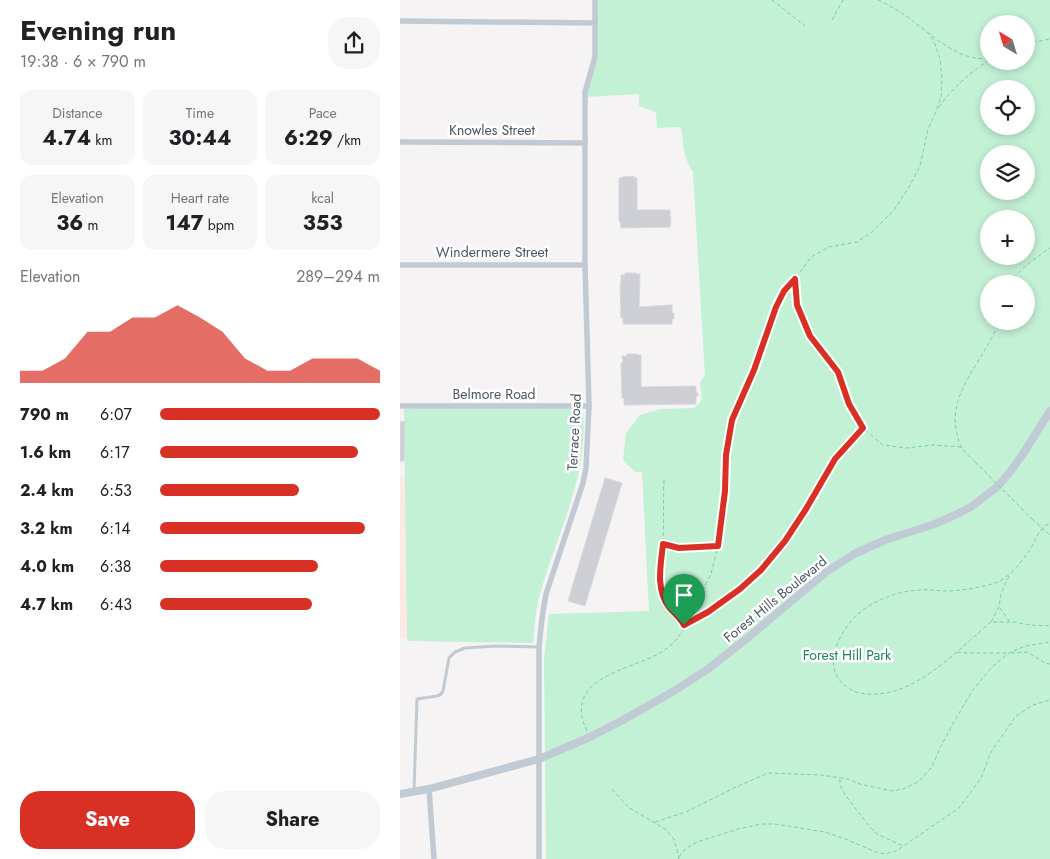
<!DOCTYPE html>
<meta charset="utf-8">
<style>
:root{--surface:#fff;--page:#f6f6f6;--text:#202124;--muted:#757577;--accent:#d93025}
body{margin:0;font-family:Jost,sans-serif;background:var(--page);color:var(--text);height:100vh;display:flex;flex-direction:column;font-size:19px;white-space:nowrap}
*{box-sizing:border-box;margin:0}
p{font-size:16px;color:var(--muted)}
.icon{flex:none;width:28px;height:28px;fill:none;stroke:currentColor;stroke-width:2;stroke-linecap:round;stroke-linejoin:round}
.map{position:relative;flex:1;overflow:hidden}
.details{display:flex;flex-direction:column;background:var(--surface);width:400px}
.details>*{flex:none}
.needle{width:32px;rotate:322deg}
.buttons{position:absolute;left:580px;top:15px;display:grid;gap:10px}
.buttons a{display:grid;place-items:center;width:55px;height:55px;border-radius:50%;background:var(--surface);box-shadow:0 2px 8px #0003;font-size:25px}
.pin{position:absolute;display:grid;place-items:center;width:42px;height:42px;color:#fff;margin:-51px -21px;border-radius:50% 50% 50% 0;rotate:-45deg;box-shadow:0 0 5px #0007}
.pin .icon{rotate:45deg}
.round{display:grid;place-items:center;flex:none;width:52px;height:52px;border-radius:20px;background:var(--page)}
.headline{display:flex;align-items:center;justify-content:space-between;height:85px;padding:0 20px}
h1{font-size:28px;font-weight:700;line-height:38px}
.figures{display:grid;grid-template-columns:repeat(3,1fr);gap:8px;height:85px;padding:5px 20px}
.figures div{display:grid;align-content:center;border-radius:12px;background:var(--page);text-align:center}
.figures b{font-size:21px;font-weight:700}
.figures small{font-size:14px;font-weight:400}
.figures p{font-size:14px}
.chart{height:140px;padding:10px 20px}
.chart p{display:flex;justify-content:space-between}
.chart svg{width:100%;height:90px;margin-top:5px;fill:var(--accent);opacity:.7}
.action{display:flex;gap:10px;margin-top:auto;padding:10px 20px}
.action a{flex:1;height:58px;border-radius:20px;background:var(--accent);color:#fff;font-size:20px;font-weight:700;line-height:58px;text-align:center}
.action a+a{background:var(--page);color:var(--text)}
ul{padding:0 20px;list-style:none;font-size:16px}
li{display:grid;grid-template-columns:80px 60px 1fr;align-items:center;height:38px}
li i{height:12px;border-radius:6px;background:var(--accent)}
main{display:flex;flex:1;min-height:0}
.map>svg:first-child{display:block}
</style>
<main>
<section class="details">
<div class="headline"><div><h1>Evening run</h1><p>19:38 · 6 × 790 m</p></div><a class="round"><svg class="icon" aria-label="share" viewBox="0 0 24 24"><path d="M12 15V3M7 8l5-5 5 5M5 13v7h14v-7"/></svg></a></div>
<div class="figures">
<div><p>Distance</p><b>4.74<small> km</small></b></div>
<div><p>Time</p><b>30:44</b></div>
<div><p>Pace</p><b>6:29<small> /km</small></b></div>
</div>
<div class="figures">
<div><p>Elevation</p><b>36<small> m</small></b></div>
<div><p>Heart rate</p><b>147<small> bpm</small></b></div>
<div><p>kcal</p><b>353</b></div>
</div>
<div class="chart"><p><span>Elevation</span>289–294 m</p>
<svg viewBox="0 0 160 44" preserveAspectRatio="none"><path d="M0 44V38L10 38L20 32L30 19L40 19L50 12L60 12L70 6L80 12L90 19L100 32L110 38L120 38L130 32L140 32L150 32L160 38V44z"/></svg>
</div>
<ul>
<li><b>790 m</b>6:07<i style="width:100%"></i></li>
<li><b>1.6 km</b>6:17<i style="width:90%"></i></li>
<li><b>2.4 km</b>6:53<i style="width:63%"></i></li>
<li><b>3.2 km</b>6:14<i style="width:93%"></i></li>
<li><b>4.0 km</b>6:38<i style="width:72%"></i></li>
<li><b>4.7 km</b>6:43<i style="width:69%"></i></li>
</ul>
<div class="action"><a>Save</a><a>Share</a></div>
</section>
<div class="map">
<svg width="650" height="859" viewBox="0 0 650 859">
<rect width="100%" height="100%" fill="#f5f3f3"/>
<polygon fill="#fce8e6" points="0,477 5,477 7,638 0,638"/>
<g fill="#c3f1d5" fill-rule="evenodd">
<path d="M195,0H650V859H146L144,659L149,614L249,611L242,472H235L223,460L226,433L240,415L261,409L294,408L302,400L300,382L305,376L293,172C284,161 283,142 281,127L257,128L256,112L239,106V94L185,97L195,57ZM589,24H626V61H589ZM589,89H626V126H589ZM589,154H626V191H589ZM589,219H626V256H589ZM589,284H626V321H589Z"/>
<path d="M177,408L183,414C188,479 157,533 140,594C135,610 135,627 133,643L7,641L4,409Z"/>
</g>
<g fill="#cdcfd5" stroke="#d7d9de">
<polygon points="234,176 234,178 237,178 237,210 270,210 270,217 271,217 270,227 221,228 220,221 219,221 219,178 222,178 222,177"/>
<polygon points="225,273 236,273 236,274 240,274 239,307 272,305 272,313 274,313 274,319 272,319 272,324 223,324 223,318 221,318 220,284 221,284 221,275 225,275"/>
<polygon points="227,354 237,354 237,355 241,355 241,387 296,386 296,393 298,393 298,396 296,396 296,404 224,405 224,398 222,398 221,363 223,363 222,356 227,356"/>
<polygon points="0,421 5,422 4,461 0,461"/>
<polygon points="205,478 222,483 185,606 168,601"/>
</g>
<g fill="none" stroke-linecap="round" stroke-linejoin="round">
<g stroke="#7ad0a6" stroke-width="1" stroke-dasharray="4 2.5" stroke-linecap="butt">
<polyline points="372,0 405,26"/>
<path d="M478,0C491,6 503,13 514,22C534,37 562,63 589,58"/>
<polyline points="432,20 443,0"/>
<polyline points="626,44 650,39"/>
<path d="M539,107C552,88 570,73 589,60"/>
<polyline points="395,280 397,305 410,336 438,372 449,404 463,428 483,445 506,448 533,445 561,447"/>
<path d="M611,284C615,271 639,256 650,248"/>
<path d="M575,462C571,458 565,453 562,448C559,444 558,438 557,434C546,392 587,358 599,321"/>
<path d="M264,480C263,500 264,520 263,539C262,558 256,579 263,597C267,608 279,614 284,625"/>
<polyline points="632,519 650,535"/>
<polyline points="263,544 279,548 317,546"/>
<polyline points="609,576 601,594 599,607 591,622 614,622 630,625 650,626"/>
<polyline points="600,608 609,621"/>
<path d="M591,622C556,651 511,703 459,693C448,690 439,682 435,672C429,655 441,633 452,620C468,602 496,591 520,590C528,589 537,591 546,591C561,591 584,587 598,582C612,575 624,559 632,546C635,541 637,535 641,530C643,527 647,525 650,523"/>
<polyline points="285,625 307,612 340,589 361,571 385,541 406,509 435,459 462,429"/>
<polyline points="557,652 567,653 607,653"/>
<polyline points="611,653 627,652 645,663 650,664"/>
<path d="M187,731C162,679 226,671 258,654C269,648 277,640 283,630L311,574L318,546L325,491L326,455L333,420L354,370L376,307L384,291L395,279L411,257L429,247L457,242L472,232L494,210L509,187L520,166L528,129L537,109L541,96L542,79L540,59L535,44L529,34"/>
<polyline points="440,779 440,785 445,795 470,827 477,834 503,846"/>
<polyline points="212,789 228,807 265,829 274,839 279,857 278,859"/>
<polyline points="255,822 286,812 334,788 368,773 421,775 448,779 460,784 492,791 503,789 518,782 532,767 540,748 555,720 572,691 593,666 609,653 625,646 650,642"/>
<polyline points="279,857 285,849 297,842 338,829 361,824 375,824 425,832 448,840 476,852 485,854 496,851 559,808 581,778 591,752 616,716 633,705 650,700"/>
</g>
<polyline stroke="#c1cad2" stroke-width="3" points="14,791 17,699 37,696 40,695 43,691 49,658 55,652 65,648 96,646 139,647"/>
<g stroke="#c1cad2" stroke-width="5.5">
<polyline points="0,21 195,23"/>
<polyline points="0,142 185,143"/>
<polyline points="0,265 185,265"/>
<polyline points="0,406 189,406"/>
<polyline points="29,789 34,859"/>
<polyline points="139,859 139,647 142,618 146,594 183,483 186,468 189,406 185,265 185,92 195,57 195,0"/>
</g>
<polyline stroke="#c1cbd6" stroke-width="8" points="0,794 29,789 139,759 190,737 223,720 274,691 308,669 350,636 426,572 454,554 485,540 532,525 553,516 571,507 597,487 610,472 623,454 650,411"/>
<polyline stroke="#7ad0a6" stroke-width="1" stroke-dasharray="4 2.5" stroke-linecap="butt" points="575,462 632,519"/>
</g>
<g fill="none" stroke-linecap="round" stroke-linejoin="round">
<g stroke="#fff" stroke-width="10">
<path id="route" d="M395,279L397,305L410,336L438,372L449,404L463,428L435,459L406,509L385,541L361,570L340,589L308,612L284,625C281,618 274,613 269,607C255,589 261,564 263,544L279,548L318,546L325,491L326,455L332,420L354,370L376,307L384,291Z"/>
</g>
<use href="#route" stroke="#d93025" stroke-width="6"/>
</g>
<g text-anchor="middle" stroke-width="5" stroke-linejoin="round" paint-order="stroke">
<g font-size="14" fill="#4a5661" stroke="#fff">
<text x="92" y="135">Knowles Street</text>
<text x="92" y="257">Windermere Street</text>
<text x="94" y="399">Belmore Road</text>
<text transform="translate(174 432) rotate(-87)" y="5">Terrace Road</text>
<text transform="translate(375 599) rotate(-39)" y="5">Forest Hills Boulevard</text>
</g>
<g font-size="14" fill="#17864f" stroke="#fff">
<text x="447" y="660">Forest Hill Park</text>
</g>
</g>
</svg>
<div class="buttons">
<a><svg class="needle" viewBox="-14 -14 28 28"><path d="M0-13l5 13h-10z" fill="#e53935"/><path d="M0 13l5-13h-10z" fill="#757577"/></svg></a>
<a><svg class="icon" aria-label="locate" viewBox="0 0 24 24"><circle cx="12" cy="12" r="6"/><path d="M12 2v4M12 18v4M2 12h4M18 12h4"/></svg></a>
<a><svg class="icon" aria-label="layers" viewBox="0 0 24 24"><path d="M12 4l9 5-9 5-9-5zM3 14l9 5 9-5"/></svg></a>
<a>+</a>
<a>−</a>
</div>
<div class="pin" style="left:284px;top:625px;background:#1e9e55"><svg class="icon" aria-label="arrive" viewBox="0 0 24 24"><path d="M6 21V4h12l-3 4 3 4H6"/></svg></div>
</div>
</main>
